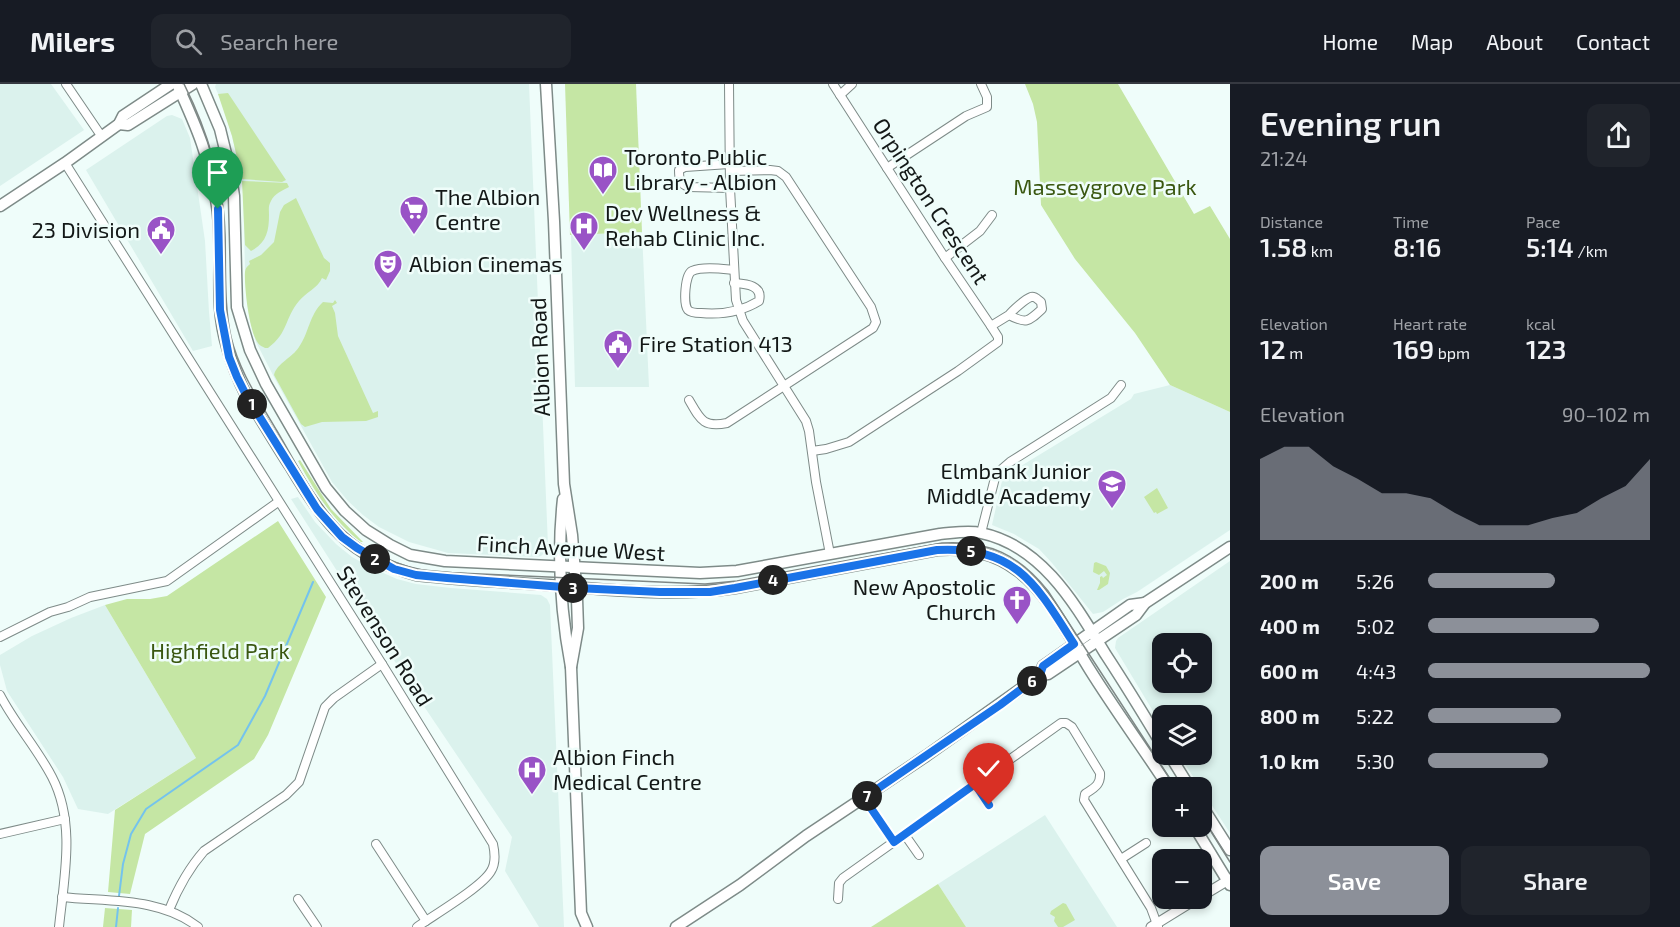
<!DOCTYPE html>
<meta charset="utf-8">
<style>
:root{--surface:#171b24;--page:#20242c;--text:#f1f3f6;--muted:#9ea1a6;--line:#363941;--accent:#8c9099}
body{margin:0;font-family:"Exo 2",sans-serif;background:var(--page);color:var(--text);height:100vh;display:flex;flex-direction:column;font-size:22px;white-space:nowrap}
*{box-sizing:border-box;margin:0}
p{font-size:20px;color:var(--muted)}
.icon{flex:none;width:33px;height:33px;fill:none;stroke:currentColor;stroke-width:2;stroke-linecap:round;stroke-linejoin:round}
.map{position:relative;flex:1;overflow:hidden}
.side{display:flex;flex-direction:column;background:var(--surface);width:450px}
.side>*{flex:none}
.buttons{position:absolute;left:1152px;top:549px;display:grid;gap:12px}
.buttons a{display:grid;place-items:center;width:60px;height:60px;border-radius:12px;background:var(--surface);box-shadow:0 3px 9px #0003;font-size:30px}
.pin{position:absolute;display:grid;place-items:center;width:51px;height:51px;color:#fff;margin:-62px -26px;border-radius:50% 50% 50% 0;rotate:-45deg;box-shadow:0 0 6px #0007}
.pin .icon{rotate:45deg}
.km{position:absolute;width:30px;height:30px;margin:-15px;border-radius:50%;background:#222;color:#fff;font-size:16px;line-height:30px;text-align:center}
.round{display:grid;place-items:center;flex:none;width:63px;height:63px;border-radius:12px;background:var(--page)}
.overview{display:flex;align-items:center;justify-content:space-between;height:102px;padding:0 30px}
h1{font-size:33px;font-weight:600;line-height:45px}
.stats{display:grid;grid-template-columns:repeat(3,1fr);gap:9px;height:102px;padding:6px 30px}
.stats div{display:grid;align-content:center}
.stats b{font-size:26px;font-weight:600}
.stats small{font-size:16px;font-weight:400}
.stats p{font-size:16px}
.chart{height:168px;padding:12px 30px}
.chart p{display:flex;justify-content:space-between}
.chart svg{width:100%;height:108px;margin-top:6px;fill:var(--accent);opacity:.7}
.primary-button{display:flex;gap:12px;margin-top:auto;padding:12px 30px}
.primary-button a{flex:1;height:69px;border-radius:12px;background:var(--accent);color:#fff;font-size:24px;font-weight:600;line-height:69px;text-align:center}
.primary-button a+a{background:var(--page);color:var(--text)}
ul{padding:0 30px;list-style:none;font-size:20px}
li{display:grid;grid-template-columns:96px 72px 1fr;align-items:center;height:45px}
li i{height:15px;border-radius:8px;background:var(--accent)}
header{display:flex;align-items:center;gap:36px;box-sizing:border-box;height:84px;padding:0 30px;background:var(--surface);border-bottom:2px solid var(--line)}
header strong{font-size:28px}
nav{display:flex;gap:33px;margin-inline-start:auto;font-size:21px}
.search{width:420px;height:54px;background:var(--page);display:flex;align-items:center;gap:15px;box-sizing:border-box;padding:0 21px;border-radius:12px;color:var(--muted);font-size:22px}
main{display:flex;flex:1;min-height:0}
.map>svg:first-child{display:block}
</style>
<header>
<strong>Milers</strong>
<div class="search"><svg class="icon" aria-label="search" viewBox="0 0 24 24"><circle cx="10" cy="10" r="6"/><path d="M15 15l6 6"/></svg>Search here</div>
<nav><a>Home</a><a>Map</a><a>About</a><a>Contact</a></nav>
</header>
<main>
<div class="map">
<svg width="1230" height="843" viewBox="0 0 1230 843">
<rect width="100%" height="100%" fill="#effdfa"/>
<g fill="#dbf2ed" fill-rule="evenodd">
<polygon points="0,0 51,0 84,46 0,102"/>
<polygon points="216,0 529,0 548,462 547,466 541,472 537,473 448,469 409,458 379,443 363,431 348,417 332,398 275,295 256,258 250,236 247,220 245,187 243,101 232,52 223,21 215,3"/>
<polygon points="172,31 182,35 190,54 205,157 209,228 212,262 193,267 86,86 167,32"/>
<polygon points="642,148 649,303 575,303 571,151"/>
<polygon points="1170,301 1230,328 1230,446 1137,508 1123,515 1103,528 1093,530 1052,479 1039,465 1014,450 992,441 1001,401 1003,394 1008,390 1131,315 1134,310"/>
<polygon points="298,413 315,438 336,460 352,473 372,484 397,495 416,500 451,504 541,511 547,515 550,521 564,843 539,843 505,787 512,753 415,609 291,415"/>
<path d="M1230,477V749L1179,671L1202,670V632H1162V642L1115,564L1116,557L1118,554ZM1162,560H1202V598H1162Z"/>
<polygon points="105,521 196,674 108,730 78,725 63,693 7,607 0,581 0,571 32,552 71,534"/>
<polygon points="1045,731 1117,843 966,843 938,800"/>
</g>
<g fill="#c5e6a4">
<polygon points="565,0 636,0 642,148 570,151"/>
<polygon points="1025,0 1118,0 1194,130 1210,122 1230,155 1230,328 1170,301 1135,249 1075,175 1041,121 1037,38 1033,20"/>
<polygon points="228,9 286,96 282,98 242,95 232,52 218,10"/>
<path d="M242,97L287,99L289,103C283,106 274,110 271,117C268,122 269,126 269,131C269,148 266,159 251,167L245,161Z"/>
<path d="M296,114L324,174L330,179V187L326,196L322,194C318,204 305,209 299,217C284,235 289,248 268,264H265C263,263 259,261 258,259C249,248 244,201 245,188C246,183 247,183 250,180L249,177L261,171L274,158L280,128L284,121Z"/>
<path d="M335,216L337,219L332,222L335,229L338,252L373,329L378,327V333L366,337L322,338L305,343L301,340L274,291C277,279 292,274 299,263C309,249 309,231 323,218L333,219Z"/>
<path d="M300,376L331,425L363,458H361C332,436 315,408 298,377Z"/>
<polygon points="1157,404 1168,424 1157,430 1156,428 1154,429 1144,413"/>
<polygon points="278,437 326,513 268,651 254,675 145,750 130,810 108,808 115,726 196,674 105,521 127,515 150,515 167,512"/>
<polygon points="1096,478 1106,482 1110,489 1108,500 1099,506 1097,506 1100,499 1100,493 1102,492 1103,494 1107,491 1104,487 1099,491 1093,488 1094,479"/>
<polygon points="938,800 966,843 871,843"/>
<polygon points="1063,819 1066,820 1075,836 1063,843 1058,843 1054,837 1055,833 1050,830 1051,827"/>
<polygon points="105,824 132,826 131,843 103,843"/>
</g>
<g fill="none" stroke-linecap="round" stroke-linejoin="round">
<g stroke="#74c3ed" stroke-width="2">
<polyline points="119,812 123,780 131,750 146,725 238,661 265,612 313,498"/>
<polyline points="116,843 118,824"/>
</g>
<g stroke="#7e8b88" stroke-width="10">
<g id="minor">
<polyline points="66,0 102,53"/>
<polyline points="729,0 730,104 736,216 743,237 806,337 809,347 816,398 830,470"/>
<polyline points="840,11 852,0"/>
<path d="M65,79L382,580L493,760C495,769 496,779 491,787C482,803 434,831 417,843"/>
<path d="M729,80L685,83L679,86C679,96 680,100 689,103L730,104"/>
<polyline points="887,84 966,32 987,23 987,13 981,0"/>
<polyline points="945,174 980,147 992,131"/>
<path d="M734,186C723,185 703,182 692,187C685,190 683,220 688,226C691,229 697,229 701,229C723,231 741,228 759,217C763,201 746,200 734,199"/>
<path d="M991,242L1009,231C1026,240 1028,238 1042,225L1041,218C1037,215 1035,212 1031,213C1025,215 1012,227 1009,231"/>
<path d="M689,316C700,335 703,344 727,339L873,244L876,238L871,223L786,93L778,87L770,86L730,87"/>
<polyline points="812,367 826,365 849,358 958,287 998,258 998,253 991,242 945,174 833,0"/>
<polyline points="981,449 996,390 1010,378 1111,314 1121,301"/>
<polyline points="0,553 50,528 68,523 90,513 167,497 278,418"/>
<path d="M0,611C15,640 37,664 52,693C76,739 64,794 59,843"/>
<polyline points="975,700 989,721"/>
<polyline points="863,714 894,757"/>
<polyline points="0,750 65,735"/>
<polyline points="905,751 919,771"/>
<polyline points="376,760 426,837"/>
<polyline points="1121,775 1146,759"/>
<path d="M62,813C108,818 160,813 198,843"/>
<polyline points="298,815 317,843"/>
<path d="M838,815L839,799L843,794L1061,639H1066L1072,643L1100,689C1101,701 1094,704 1085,710L1084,716L1151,824L1158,843"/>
<path d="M169,826C178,804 189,784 204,767L286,711L299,698L325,623L334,614L382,580"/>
</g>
</g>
<g stroke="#7e8b88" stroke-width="11">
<g id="tertiary">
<polyline points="1202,812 1230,795"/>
<polyline points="1151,843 1198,814"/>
</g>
</g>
<g stroke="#7e8b88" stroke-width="13">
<g id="secondary">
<path d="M177,0C196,42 211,76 217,122C222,155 218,190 220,223C222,255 232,283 246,311C261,335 275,359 290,382C325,440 348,472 416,491C460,496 504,498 548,501C610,506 674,513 735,504L937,466C967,464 993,468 1018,487C1050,511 1069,553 1090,586C1115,626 1143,664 1169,704"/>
<path d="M201,0L220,45L230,86L234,112L237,223L250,266L266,300L326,404L345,427L366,446L390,461L410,471L445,477L700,489L737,487L940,450C953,449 968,446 981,449C1043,462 1076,522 1106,571C1125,600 1144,631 1162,661"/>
<polyline points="546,0 554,137 564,400 572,451 577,515 578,544 571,583"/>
<polyline points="119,40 128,41 193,0"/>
<polyline points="0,122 65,79 119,40 123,32 171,0"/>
<path d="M563,415C557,470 561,530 571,583L581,829L587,843"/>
<polyline points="1040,591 1043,582 1130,521 1145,519"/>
<polyline points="1169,670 1190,704"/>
<polyline points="1202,722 1230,766"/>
<polyline points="1194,742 1230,801"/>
<polyline points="676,843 740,801 806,752 926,672 1040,591 1048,590 1136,531 1145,519 1230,463"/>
</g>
</g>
<use href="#minor" stroke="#fff" stroke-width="8"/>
<use href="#tertiary" stroke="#fff" stroke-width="9"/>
<use href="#secondary" stroke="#fff" stroke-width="10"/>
<g stroke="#7f8886" stroke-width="1.5">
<path d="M184,0C207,46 222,92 224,144C227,180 223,217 231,253C239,287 259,316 277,347C319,419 343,476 435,488L705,500L737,497L942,459C989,456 1019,471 1048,507L1176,704"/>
<polyline points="1202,733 1230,778"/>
</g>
</g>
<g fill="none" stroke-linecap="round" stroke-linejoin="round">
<g stroke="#fff" stroke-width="12">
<path id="route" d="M218,125L220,226L229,273L237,293L246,311L317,425L342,453L357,464L394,485L416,491L447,494L576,504L660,508H710L735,504L937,466C1016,462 1036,500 1074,560L1043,582L1040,591L1000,621L864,714L894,758L975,700L989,721"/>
</g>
<use href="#route" stroke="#1a73e8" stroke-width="8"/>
</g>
<defs>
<g id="library-pin" transform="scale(1.5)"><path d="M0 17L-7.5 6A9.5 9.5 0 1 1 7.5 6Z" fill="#9953c6" stroke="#effdfa"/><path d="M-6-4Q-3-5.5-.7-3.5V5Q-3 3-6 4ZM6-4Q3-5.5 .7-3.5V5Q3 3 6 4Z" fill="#fff"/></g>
<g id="supermarket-pin" transform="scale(1.5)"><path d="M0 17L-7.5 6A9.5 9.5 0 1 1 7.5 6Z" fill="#9953c6" stroke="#effdfa"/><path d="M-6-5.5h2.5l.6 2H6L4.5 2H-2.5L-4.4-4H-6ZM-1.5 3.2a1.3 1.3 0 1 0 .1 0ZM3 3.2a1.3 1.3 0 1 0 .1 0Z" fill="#fff"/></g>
<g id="hospital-pin" transform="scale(1.5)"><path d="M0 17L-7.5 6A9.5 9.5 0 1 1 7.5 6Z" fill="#9953c6" stroke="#effdfa"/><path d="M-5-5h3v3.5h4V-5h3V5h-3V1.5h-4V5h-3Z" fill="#fff"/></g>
<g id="civic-pin" transform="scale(1.5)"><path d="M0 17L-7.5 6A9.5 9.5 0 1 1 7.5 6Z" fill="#9953c6" stroke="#effdfa"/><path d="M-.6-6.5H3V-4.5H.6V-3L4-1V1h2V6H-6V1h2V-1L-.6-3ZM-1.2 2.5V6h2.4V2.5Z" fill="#fff"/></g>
<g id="theatre-pin" transform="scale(1.5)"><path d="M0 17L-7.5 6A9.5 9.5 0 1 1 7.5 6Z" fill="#9953c6" stroke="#effdfa"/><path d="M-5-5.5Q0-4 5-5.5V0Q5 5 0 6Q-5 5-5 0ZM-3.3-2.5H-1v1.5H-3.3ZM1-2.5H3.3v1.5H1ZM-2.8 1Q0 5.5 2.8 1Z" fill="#fff"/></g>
<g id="school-pin" transform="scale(1.5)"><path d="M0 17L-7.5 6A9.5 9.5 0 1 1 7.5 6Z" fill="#9953c6" stroke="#effdfa"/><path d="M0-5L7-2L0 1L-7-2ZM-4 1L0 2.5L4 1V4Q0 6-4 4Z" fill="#fff"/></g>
<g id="church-pin" transform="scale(1.5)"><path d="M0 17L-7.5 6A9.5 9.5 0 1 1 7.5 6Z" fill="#9953c6" stroke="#effdfa"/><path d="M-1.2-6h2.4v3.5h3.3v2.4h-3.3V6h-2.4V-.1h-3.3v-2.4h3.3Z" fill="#fff"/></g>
</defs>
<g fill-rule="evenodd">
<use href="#library-pin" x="603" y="86"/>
<use href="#supermarket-pin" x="414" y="126"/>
<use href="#hospital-pin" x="584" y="142"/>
<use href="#civic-pin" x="161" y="146"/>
<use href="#theatre-pin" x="388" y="180"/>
<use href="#civic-pin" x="618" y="260"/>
<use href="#school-pin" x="1112" y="400"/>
<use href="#church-pin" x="1017" y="516"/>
<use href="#hospital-pin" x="532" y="686"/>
</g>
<g text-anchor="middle" stroke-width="5" stroke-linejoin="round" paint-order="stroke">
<g font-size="22" fill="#131817" stroke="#effdfa" text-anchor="start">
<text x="624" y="81">Toronto Public<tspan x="624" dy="25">Library - Albion</tspan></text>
<text x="435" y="121">The Albion<tspan x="435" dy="25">Centre</tspan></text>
<text x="605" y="137">Dev Wellness &amp;<tspan x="605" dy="25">Rehab Clinic Inc.</tspan></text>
<text x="140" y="154" text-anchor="end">23 Division</text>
<text x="409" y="188">Albion Cinemas</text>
<text x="639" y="268">Fire Station 413</text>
<text x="1091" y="395" text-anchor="end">Elmbank Junior<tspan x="1091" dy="25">Middle Academy</tspan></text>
<text x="996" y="511" text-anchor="end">New Apostolic<tspan x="996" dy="25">Church</tspan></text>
<text x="553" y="681">Albion Finch<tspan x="553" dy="25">Medical Centre</tspan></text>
</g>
<g font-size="22" fill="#3a5710" stroke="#effdfa">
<text x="1105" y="111">Masseygrove Park</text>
<text x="220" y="575">Highfield Park</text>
</g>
<g font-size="22" fill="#131817" stroke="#effdfa">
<text transform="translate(931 117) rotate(57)" y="8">Orpington Crescent</text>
<text transform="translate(540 273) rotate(-92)" y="8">Albion Road</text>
<text transform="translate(571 464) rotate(3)" y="8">Finch Avenue West</text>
<text transform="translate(385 552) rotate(58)" y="8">Stevenson Road</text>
</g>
</g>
</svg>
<div class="buttons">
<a><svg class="icon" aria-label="locate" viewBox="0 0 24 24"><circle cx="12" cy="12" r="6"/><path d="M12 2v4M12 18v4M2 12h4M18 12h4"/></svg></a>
<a><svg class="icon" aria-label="layers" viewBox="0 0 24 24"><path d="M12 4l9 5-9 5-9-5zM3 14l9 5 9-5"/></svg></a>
<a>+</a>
<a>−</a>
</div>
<div class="pin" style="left:218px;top:125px;background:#1e9e55"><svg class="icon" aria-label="arrive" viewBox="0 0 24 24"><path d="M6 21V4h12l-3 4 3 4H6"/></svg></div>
<div class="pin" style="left:989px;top:721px;background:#d93025"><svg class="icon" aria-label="check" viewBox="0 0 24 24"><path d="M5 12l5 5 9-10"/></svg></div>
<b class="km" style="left:252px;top:320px">1</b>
<b class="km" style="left:375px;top:475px">2</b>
<b class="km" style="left:573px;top:504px">3</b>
<b class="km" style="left:773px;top:496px">4</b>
<b class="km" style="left:971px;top:467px">5</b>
<b class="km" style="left:1032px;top:597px">6</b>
<b class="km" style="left:867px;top:712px">7</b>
</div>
<section class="side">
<div class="overview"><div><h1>Evening run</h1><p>21:24</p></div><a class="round"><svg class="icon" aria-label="share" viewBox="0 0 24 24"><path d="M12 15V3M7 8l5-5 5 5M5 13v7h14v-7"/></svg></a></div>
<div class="stats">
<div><p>Distance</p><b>1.58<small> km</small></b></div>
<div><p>Time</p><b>8:16</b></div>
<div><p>Pace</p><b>5:14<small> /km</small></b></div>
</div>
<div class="stats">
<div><p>Elevation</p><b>12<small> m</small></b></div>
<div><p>Heart rate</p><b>169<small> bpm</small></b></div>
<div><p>kcal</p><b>123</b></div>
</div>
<div class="chart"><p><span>Elevation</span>90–102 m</p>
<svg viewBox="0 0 160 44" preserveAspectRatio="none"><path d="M0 44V11L10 6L20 6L30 14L40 19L50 25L60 25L70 27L80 33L90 38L100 38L110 38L120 35L130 33L140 27L150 22L160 11V44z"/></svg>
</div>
<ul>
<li><b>200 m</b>5:26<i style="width:57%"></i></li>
<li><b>400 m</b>5:02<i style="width:77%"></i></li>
<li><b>600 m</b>4:43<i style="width:100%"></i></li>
<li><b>800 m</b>5:22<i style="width:60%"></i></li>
<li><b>1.0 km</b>5:30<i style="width:54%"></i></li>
</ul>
<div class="primary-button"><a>Save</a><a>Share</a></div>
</section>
</main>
